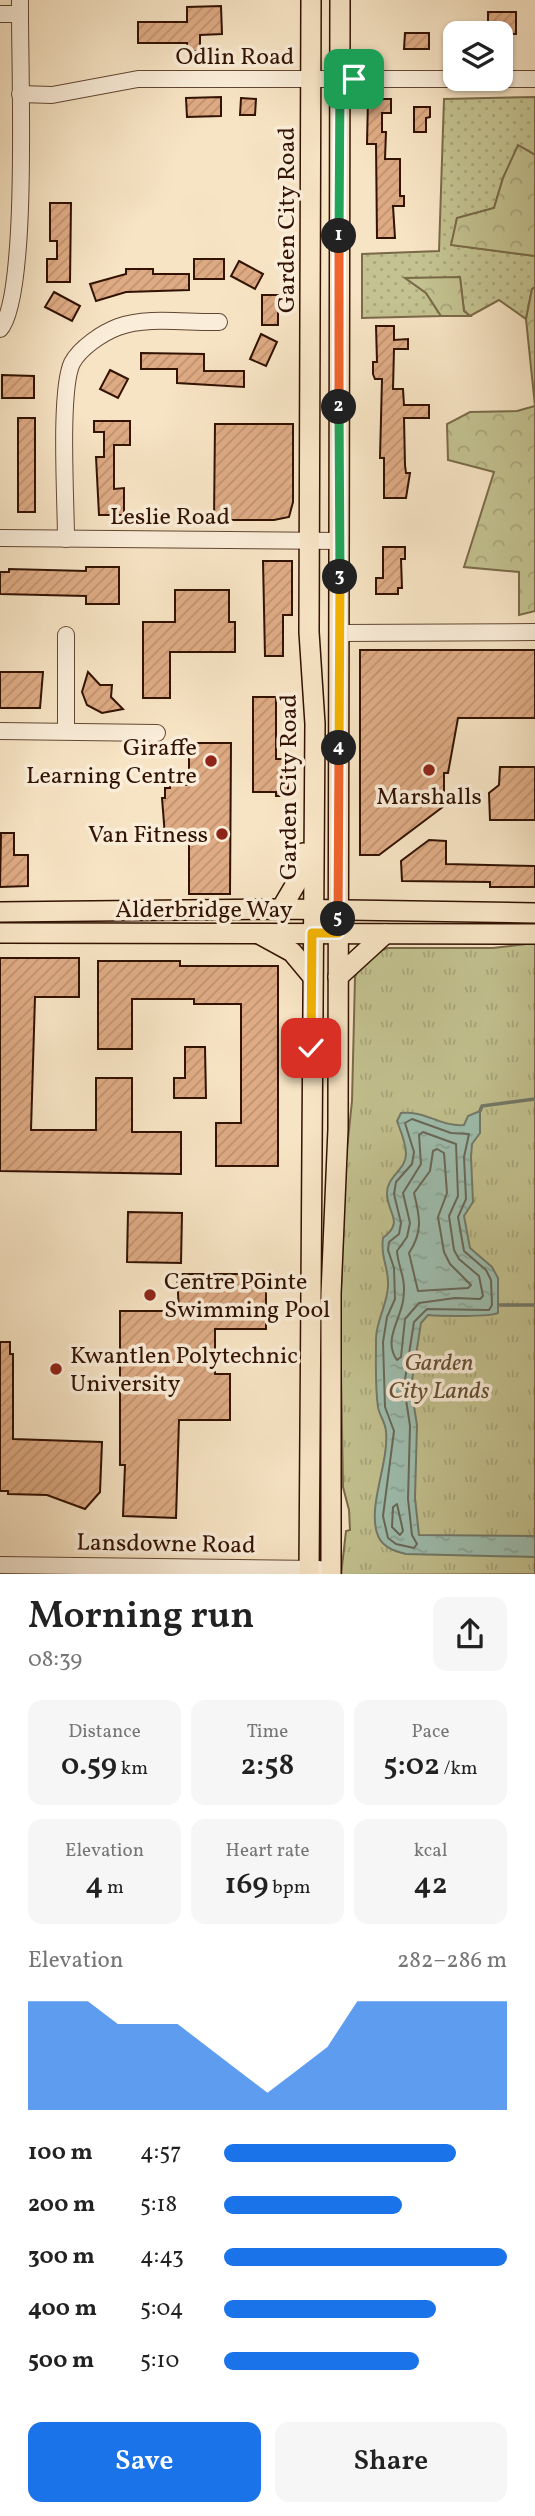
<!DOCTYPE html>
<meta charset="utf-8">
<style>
:root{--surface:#fff;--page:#f6f6f6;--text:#222;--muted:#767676;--accent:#1a73e8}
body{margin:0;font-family:Vollkorn,serif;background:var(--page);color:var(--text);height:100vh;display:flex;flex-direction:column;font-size:26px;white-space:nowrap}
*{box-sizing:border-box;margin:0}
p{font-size:23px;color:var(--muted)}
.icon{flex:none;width:38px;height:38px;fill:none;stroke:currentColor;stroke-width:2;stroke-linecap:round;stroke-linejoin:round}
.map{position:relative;height:1574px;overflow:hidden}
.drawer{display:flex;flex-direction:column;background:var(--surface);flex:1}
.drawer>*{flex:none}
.buttons{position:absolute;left:443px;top:21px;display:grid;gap:14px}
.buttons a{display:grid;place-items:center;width:70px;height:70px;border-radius:14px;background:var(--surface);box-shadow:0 2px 5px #0004;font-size:35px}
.pin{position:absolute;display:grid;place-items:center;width:60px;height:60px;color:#fff;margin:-30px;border-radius:14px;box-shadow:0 4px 10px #0006}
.km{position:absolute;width:35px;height:35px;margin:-18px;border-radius:50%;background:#222;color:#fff;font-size:19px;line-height:35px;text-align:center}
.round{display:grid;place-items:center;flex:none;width:74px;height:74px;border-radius:14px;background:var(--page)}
.headline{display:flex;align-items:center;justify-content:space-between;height:119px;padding:0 28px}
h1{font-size:38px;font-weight:600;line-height:52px}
.stats{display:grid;grid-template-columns:repeat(3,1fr);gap:10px;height:119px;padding:7px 28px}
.stats div{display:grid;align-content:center;border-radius:14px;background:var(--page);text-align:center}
.stats b{font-size:30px;font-weight:600}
.stats small{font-size:19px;font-weight:400}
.stats p{font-size:19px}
.chart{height:196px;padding:14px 28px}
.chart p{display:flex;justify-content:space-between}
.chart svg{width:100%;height:126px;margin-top:7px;fill:var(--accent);opacity:.7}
.action{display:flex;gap:14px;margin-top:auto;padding:14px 28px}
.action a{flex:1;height:80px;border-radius:14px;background:var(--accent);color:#fff;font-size:28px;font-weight:600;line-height:80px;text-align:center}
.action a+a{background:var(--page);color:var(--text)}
ul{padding:0 28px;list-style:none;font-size:23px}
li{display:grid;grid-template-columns:112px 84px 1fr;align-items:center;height:52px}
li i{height:18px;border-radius:9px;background:var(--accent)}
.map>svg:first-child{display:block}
</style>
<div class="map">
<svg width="535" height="1575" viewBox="0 0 535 1575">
<defs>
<pattern id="grass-dots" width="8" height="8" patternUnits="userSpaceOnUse" patternTransform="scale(1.75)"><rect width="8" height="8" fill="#c3c290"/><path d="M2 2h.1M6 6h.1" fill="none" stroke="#a8a67b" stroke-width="1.8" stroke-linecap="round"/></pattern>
<pattern id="forest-crowns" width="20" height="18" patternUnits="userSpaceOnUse" patternTransform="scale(1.75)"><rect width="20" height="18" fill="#c3c290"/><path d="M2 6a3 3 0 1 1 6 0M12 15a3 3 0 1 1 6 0" fill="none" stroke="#a8a67b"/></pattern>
<pattern id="park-tufts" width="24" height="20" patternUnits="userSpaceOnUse" patternTransform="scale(1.75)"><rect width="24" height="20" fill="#c3c290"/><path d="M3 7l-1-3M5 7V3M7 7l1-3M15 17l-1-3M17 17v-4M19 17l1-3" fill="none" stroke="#a8a67b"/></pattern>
<pattern id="water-ripples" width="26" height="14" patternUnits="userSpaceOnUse" patternTransform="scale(1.75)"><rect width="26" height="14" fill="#9ebfb0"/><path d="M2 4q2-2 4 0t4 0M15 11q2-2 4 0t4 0" fill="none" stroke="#89a396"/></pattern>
<pattern id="building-hatch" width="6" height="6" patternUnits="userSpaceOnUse" patternTransform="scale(1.75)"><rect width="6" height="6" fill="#deab84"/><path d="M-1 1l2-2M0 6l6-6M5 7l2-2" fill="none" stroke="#bf9270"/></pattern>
</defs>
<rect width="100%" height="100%" fill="#f7e4c4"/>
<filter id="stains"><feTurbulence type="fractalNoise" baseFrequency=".00286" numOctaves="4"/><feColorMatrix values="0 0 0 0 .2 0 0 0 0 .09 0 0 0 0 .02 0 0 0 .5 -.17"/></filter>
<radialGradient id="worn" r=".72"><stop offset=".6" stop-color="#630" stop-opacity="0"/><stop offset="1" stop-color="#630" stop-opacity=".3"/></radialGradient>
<polygon fill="url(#grass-dots)" stroke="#7a6a49" stroke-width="2" points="535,97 535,155 519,146 503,178 494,208 457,218 452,245 535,256 535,287 532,289 526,319 499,300 470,316 464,311 460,278 407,279 426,293 441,316 362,318 362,254 439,251 444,99"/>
<g fill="url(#forest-crowns)" stroke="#7a6a49" stroke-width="2">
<polygon points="518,145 535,155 535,256 451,245 457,218 494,208 503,178"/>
<polygon points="460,277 464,311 470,316 441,316 426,293 405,278"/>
<polygon points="535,287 535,611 519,615 519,572 464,567 494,472 448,460 447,424 470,412 517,411 535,406 526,319 532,289"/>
</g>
<path fill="url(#park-tufts)" stroke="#7a6a49" stroke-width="2" d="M535,943V1574L341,1575L346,1531L350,1530L349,1510L343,1487L340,1316L345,1168L352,1101L355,977C360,963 375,952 388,948H493Z"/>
<path fill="url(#water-ripples)" stroke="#737a6a" stroke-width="2" d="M480,1111V1133L472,1144L471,1157L473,1202L464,1216L470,1248L492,1267L498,1278V1313C491,1317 439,1316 428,1315L421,1323L411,1387L417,1425L415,1498L419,1535L535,1536V1557L406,1554C394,1551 381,1547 377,1533C368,1505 389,1462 386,1432C386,1423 379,1415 378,1407C375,1386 376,1363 376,1342C375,1321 388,1305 388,1285C389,1267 380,1258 383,1238C405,1221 387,1214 387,1193C387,1176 406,1170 406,1154C406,1143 401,1132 397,1121L401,1113C424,1110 441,1127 464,1125L468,1116Z"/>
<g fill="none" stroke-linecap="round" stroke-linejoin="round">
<g stroke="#686859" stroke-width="2">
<polygon points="412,1119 451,1133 469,1134 464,1157 466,1199 458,1217 464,1251 486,1270 491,1280 492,1305 489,1310 427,1309 414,1322 404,1386 410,1426 408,1499 412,1535 417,1544 414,1548 396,1544 388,1538 383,1516 394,1431 385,1407 383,1342 387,1317 395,1299 394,1268 388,1250 389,1242 399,1234 401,1223 394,1194 396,1182 412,1164 414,1152 405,1123"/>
<path d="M423,1132L456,1144L458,1196L449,1216L454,1250L459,1259L479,1276L483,1296L480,1299L455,1298L419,1303L405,1319L401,1357L397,1360C383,1341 400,1320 403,1301C407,1278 398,1268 397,1251L407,1237L410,1223L403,1193L421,1164L419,1135Z"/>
<path d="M437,1149L444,1153L447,1193L438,1217L444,1252L450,1264L471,1285L468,1288L418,1291L409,1253C423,1232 420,1217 414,1193L430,1171L433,1151Z"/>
<polygon points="397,1504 403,1531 400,1535 392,1527 393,1507"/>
</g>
<g stroke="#737a6a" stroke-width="3.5">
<polyline points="480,1111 482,1106 535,1099"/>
<polyline points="500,1305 535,1305"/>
</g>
</g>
<g fill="url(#building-hatch)" stroke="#321202" stroke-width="2">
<polygon points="221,6 222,34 200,35 200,51 187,51 187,43 138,43 138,22 187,22 187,7"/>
<polygon points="488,12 516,12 516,34 488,33"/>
<polygon points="405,33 429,33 429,49 404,49"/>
<polygon points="221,97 221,116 187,117 186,98"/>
<polygon points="241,98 256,99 255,115 240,115"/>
<polygon points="368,99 391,99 391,113 382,113 382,132 386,132 385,159 400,159 400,196 404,196 404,206 393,206 395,238 377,238 376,144 367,144"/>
<polygon points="414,107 430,107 430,117 426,118 426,132 414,132"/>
<polygon points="50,203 71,203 70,282 47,282 47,259 57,259 57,241 50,241"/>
<rect x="194" y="259" width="30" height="20"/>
<polygon points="239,261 263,274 255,289 231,276"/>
<polygon points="126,269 153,269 153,274 189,274 189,290 126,292 96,301 90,284 126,274"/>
<polygon points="54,292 80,306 72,321 45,307"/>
<rect x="262" y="295" width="16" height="30"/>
<polygon points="376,326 394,326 394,340 408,339 408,349 394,349 393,389 403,389 404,405 429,405 429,418 404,418 405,465 406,473 410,473 406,498 384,498 384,458 380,458 382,379 375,379 373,374 373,362 377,362"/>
<polygon points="261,334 277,342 266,366 250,359"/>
<polygon points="141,353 204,354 204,371 244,371 244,387 177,383 177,369 141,369"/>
<polygon points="110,370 128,379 118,398 100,389"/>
<polygon points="2,375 34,376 34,398 2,398"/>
<rect x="18" y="418" width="17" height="94"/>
<polygon points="94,421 130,421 130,445 114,445 114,489 124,488 124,515 99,515 96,457 104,457 104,432 94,432"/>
<polygon points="215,424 293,424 293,502 289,517 274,520 214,520"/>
<polygon points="383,547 405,547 405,559 401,559 402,588 398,588 398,594 376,594 376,578 383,578"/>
<polygon points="263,561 292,561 292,615 283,615 283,656 265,656"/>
<polygon points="86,567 119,567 119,604 86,604 86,596 0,594 0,572 9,572 9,569 86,571"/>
<polygon points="175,590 229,590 229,622 235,622 235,652 170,652 170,698 143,698 143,622 175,622"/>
<polygon points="360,650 535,650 535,718 458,718 448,773 444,773 444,806 379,855 360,855"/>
<polygon points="0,672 43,672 40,708 0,708"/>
<polygon points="88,672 100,685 112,685 111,697 123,709 102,713 87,705 82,692"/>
<polygon points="253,697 276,697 276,759 288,759 288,796 276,796 276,792 253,792"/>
<polygon points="189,743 231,743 230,894 189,894 189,836 165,836 162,798 165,798 165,788 170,788 170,785 189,785"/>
<polygon points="500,767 535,767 535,820 490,820 489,793 499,785"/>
<polygon points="1,833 14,833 14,855 28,855 28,886 0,887"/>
<polygon points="429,840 446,841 446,864 535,866 535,887 490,887 490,882 402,881 401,861"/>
<polygon points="0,958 79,958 79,997 35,997 31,1130 96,1130 96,1078 132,1078 132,1132 181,1132 181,1174 0,1171"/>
<polygon points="98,961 180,961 180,966 278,966 278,1166 216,1166 216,1123 241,1123 241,1004 194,1004 194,999 132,999 132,1049 98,1049"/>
<polygon points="185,1047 205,1047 206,1098 174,1098 174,1078 185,1078"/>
<polygon points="128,1212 182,1213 181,1263 127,1262"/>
<polygon points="177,1274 266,1274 266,1329 215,1329 215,1374 230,1374 230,1420 179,1420 176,1518 123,1516 125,1465 120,1465 120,1311 179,1311"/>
<polygon points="0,1342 10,1342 10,1354 13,1354 13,1439 102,1442 100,1492 85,1509 47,1495 8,1494 8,1491 0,1491"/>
</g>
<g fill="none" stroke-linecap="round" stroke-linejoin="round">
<g stroke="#634632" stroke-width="18">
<g id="minor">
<polyline points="0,14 20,14"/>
<polyline points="20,94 52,95 138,79 535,79"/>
<path d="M0,329C30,297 19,56 20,0"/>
<polyline points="0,538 340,541"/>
<path d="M66,539C66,502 59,391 72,363C80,348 102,333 118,327C147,316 188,323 219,322"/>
<polyline points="340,633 535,632"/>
<polyline points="66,635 66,731"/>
<polyline points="0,731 157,733"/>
<polyline points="0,1565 319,1569"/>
</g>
</g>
<g stroke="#321202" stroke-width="22">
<g id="major">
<polyline points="281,909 301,875 303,853"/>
<polyline points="0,912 281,909 535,913"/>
<polyline points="0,933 535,934"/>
<polyline points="259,934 292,952 312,976"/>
<polyline points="338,977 385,934"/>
<polyline points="309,1575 315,724 309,632 311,0"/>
<polyline points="331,1575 331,1294 338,1129 340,0"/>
</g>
</g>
<use href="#minor" stroke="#faedd9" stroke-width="16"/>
<use href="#major" stroke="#f7e4c4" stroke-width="19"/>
</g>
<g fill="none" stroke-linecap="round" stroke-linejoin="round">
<g stroke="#fff" stroke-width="14">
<polyline id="split-1" points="339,236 340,79 354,79"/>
</g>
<g stroke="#fff" stroke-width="14">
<polyline id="split-2" points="339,236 339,407"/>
</g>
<g stroke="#fff" stroke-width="14">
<polyline id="split-3" points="339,407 340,577"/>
</g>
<g stroke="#fff" stroke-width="14">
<polyline id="split-4" points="339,748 340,577"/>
</g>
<g stroke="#fff" stroke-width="14">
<polyline id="split-5" points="338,919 339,748"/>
</g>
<g stroke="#fff" stroke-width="14">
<polyline id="split-6" points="311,1048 312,933 338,933 338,919"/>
</g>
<use href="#split-1" stroke="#22a559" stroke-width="9"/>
<use href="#split-2" stroke="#f0652b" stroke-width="9"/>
<use href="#split-3" stroke="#22a559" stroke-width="9"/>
<use href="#split-4" stroke="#f5b400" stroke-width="9"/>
<use href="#split-5" stroke="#f0652b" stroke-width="9"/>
<use href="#split-6" stroke="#f5b400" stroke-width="9"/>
</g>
<g fill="#8f2418" stroke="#faedd9" stroke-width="2.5">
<circle cx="211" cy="761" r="7"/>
<circle cx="429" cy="770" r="7"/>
<circle cx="222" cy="834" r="7"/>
<circle cx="150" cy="1295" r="7"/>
<circle cx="56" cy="1369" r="7"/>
</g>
<g text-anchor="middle" stroke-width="7" stroke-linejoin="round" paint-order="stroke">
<g font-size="24" fill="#321202" stroke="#faedd9">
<text x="235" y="64">Odlin Road</text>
<text transform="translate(286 220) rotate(-90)" y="8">Garden City Road</text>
<text x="170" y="524">Leslie Road</text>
<text transform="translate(288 787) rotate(-90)" y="8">Garden City Road</text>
<text x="204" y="917">Alderbridge Way</text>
<text transform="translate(166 1543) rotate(1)" y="8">Lansdowne Road</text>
</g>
<g font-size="24" fill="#321202" stroke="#faedd9" text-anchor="end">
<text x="197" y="755">Giraffe<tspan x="197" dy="28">Learning Centre</tspan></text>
<text x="429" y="804" text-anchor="middle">Marshalls</text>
<text x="208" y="842">Van Fitness</text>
<text x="164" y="1289" text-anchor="start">Centre Pointe<tspan x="164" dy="28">Swimming Pool</tspan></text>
<text x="70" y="1363" text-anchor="start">Kwantlen Polytechnic<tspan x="70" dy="28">University</tspan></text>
</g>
<g font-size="24" font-style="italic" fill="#655034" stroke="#faedd9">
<text x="439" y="1370">Garden<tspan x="439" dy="28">City Lands</tspan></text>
</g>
</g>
<rect width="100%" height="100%" filter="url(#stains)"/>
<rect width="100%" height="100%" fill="url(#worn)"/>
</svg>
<div class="buttons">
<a><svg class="icon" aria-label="layers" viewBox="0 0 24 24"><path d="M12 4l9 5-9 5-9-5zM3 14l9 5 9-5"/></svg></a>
</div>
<div class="pin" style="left:354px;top:79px;background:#1e9e55"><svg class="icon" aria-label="arrive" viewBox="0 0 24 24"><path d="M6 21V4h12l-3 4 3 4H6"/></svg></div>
<div class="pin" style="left:311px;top:1048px;background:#d93025"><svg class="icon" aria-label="check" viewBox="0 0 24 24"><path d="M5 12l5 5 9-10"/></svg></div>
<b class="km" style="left:339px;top:236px">1</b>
<b class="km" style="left:339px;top:407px">2</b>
<b class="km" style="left:340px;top:577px">3</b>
<b class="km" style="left:339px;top:748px">4</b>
<b class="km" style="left:338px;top:919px">5</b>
</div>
<section class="drawer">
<div class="headline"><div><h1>Morning run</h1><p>08:39</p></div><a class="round"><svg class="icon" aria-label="share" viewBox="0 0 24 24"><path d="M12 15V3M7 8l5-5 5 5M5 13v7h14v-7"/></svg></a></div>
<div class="stats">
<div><p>Distance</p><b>0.59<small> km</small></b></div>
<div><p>Time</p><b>2:58</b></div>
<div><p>Pace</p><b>5:02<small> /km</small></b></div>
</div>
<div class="stats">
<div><p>Elevation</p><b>4<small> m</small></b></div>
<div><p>Heart rate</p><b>169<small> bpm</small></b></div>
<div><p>kcal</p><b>42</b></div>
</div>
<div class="chart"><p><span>Elevation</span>282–286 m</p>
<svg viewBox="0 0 160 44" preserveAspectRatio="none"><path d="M0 44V6L10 6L20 6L30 14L40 14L50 14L60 22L70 30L80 38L90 30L100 22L110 6L120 6L130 6L140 6L150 6L160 6V44z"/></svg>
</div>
<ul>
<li><b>100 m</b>4:57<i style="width:82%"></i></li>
<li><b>200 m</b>5:18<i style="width:63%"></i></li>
<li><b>300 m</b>4:43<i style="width:100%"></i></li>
<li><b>400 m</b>5:04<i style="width:75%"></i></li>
<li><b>500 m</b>5:10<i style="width:69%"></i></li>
</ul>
<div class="action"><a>Save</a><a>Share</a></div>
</section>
